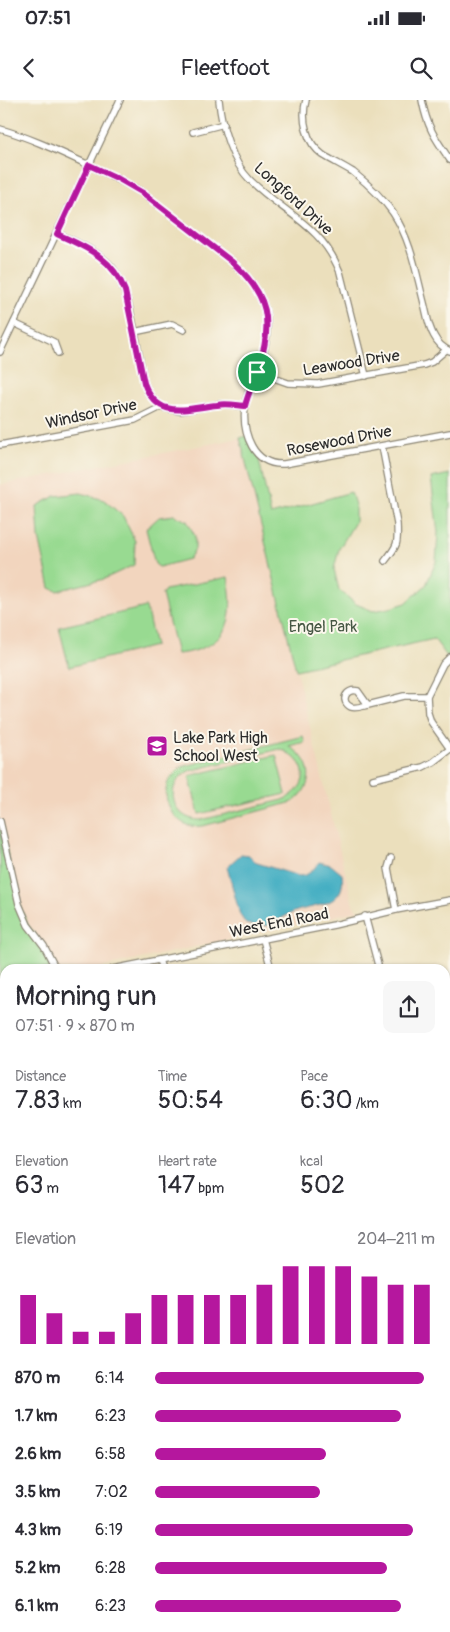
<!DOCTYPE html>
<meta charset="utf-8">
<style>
:root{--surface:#fff;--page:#f7f7f7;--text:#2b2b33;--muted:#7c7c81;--accent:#b5179e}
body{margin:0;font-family:Pangolin,sans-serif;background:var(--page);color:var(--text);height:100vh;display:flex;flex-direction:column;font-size:19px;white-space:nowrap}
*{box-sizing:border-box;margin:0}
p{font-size:16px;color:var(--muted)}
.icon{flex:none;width:28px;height:28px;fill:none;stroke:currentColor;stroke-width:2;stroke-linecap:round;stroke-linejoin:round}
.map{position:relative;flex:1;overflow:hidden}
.details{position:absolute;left:0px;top:864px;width:450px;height:669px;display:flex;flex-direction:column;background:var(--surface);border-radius:15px 15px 0 0;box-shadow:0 1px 4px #0004}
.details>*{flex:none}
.pin{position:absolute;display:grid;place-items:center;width:42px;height:42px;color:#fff;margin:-21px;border:2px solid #fff;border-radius:50%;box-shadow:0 1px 5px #0007}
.round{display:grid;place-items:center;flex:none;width:52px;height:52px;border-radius:10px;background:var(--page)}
.head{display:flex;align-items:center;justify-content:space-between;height:85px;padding:0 15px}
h1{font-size:28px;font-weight:600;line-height:38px}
.metrics{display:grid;grid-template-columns:repeat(3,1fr);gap:8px;height:85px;padding:5px 15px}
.metrics div{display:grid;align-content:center}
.metrics b{font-size:25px;font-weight:600}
.metrics small{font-size:14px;font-weight:400}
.metrics p{font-size:14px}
.chart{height:140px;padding:10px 15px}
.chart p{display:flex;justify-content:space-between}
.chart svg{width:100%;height:90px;margin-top:5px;stroke:var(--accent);stroke-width:6}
ul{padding:0 15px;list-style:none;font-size:16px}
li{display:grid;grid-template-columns:80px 60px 1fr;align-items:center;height:38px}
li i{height:12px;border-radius:6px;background:var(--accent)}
.status{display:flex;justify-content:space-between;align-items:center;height:35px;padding:0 25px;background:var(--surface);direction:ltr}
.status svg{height:14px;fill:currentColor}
header{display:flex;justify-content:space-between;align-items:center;height:65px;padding:0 15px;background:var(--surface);font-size:22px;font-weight:600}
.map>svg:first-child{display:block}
</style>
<div class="status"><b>07:51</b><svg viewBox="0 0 49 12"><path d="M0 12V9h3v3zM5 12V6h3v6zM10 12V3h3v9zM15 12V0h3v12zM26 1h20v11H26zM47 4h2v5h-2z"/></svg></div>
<header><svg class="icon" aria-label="back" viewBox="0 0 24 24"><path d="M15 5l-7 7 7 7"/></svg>Fleetfoot<svg class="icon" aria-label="search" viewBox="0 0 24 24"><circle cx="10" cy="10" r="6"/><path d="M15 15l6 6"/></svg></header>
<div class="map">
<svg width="450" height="1532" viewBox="0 0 450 1532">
<rect width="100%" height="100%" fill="#fbf7ec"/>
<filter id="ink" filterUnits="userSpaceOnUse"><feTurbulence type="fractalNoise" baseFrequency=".02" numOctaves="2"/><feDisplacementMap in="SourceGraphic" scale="10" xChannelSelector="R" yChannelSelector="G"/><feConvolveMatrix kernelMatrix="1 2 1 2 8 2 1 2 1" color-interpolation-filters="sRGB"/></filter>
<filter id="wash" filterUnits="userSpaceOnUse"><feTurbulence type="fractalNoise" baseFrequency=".0096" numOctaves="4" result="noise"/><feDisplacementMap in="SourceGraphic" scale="20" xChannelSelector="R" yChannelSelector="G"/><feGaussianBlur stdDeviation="1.12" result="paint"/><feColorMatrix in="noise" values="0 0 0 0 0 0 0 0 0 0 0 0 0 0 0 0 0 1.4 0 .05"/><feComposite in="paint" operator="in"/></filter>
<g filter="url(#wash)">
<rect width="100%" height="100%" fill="#ebdfbc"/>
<polygon fill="#f2d5be" points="240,338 353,805 358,811 95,869 50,869 44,846 28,825 19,804 0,721 0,385"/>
<g fill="#98da91" stroke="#62825e" fill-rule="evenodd">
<polygon points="247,336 258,355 271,415 351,392 355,405 355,422 339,449 334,469 339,490 356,504 373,511 390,508 406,503 426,485 436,462 438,433 431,378 450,374 450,557 449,559 434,539 296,570 240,338"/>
<polygon points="81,393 104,400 123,416 135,441 134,465 104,479 57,491 50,488 39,437 37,406 55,396"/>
<polygon points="174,415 187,421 195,436 195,449 189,459 159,467 155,464 146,429 159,417"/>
<path d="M228,477C233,507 234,537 200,549C193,552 185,553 177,554L162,494L165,490Z"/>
<polygon points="146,507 155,546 69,567 59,527"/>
<path d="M303,636L305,642L289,646C313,660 316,685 293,702L203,726C199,726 194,727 191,726C173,722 161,699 168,682C171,677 177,671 181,667ZM280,649C309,661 312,686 283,700L201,720C172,721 162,684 189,671Z"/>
<polygon points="276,655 286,694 199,714 189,676"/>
<polygon points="0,721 19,804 28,825 44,846 50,869 5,869 5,891 0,892"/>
</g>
<path fill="#44afc3" stroke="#386d77" d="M241,754L249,755L257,763L299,776C309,776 314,769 319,762L331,765L342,774C347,807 315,804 294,812C284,816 276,822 266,826L262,823L257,826L246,824L240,815L227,767Z"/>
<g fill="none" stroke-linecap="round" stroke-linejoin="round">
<g stroke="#44afc3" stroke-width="2">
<polyline points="445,1481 450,1479"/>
<polyline points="296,1532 297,1528"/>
</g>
</g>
</g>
<g filter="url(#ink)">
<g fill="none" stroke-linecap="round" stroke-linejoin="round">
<g stroke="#8b8574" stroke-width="8">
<g id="minor">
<path d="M219,0C221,26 232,62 250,80C284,114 321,124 340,172L366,276"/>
<path d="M306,0C301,19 306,43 323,55C333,61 343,66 353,72C368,84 382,97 393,113C411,140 416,172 424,203C427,214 428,226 434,236C437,242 443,248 450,251"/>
<path d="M422,0C427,27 435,38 450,60"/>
<path d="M0,29C28,37 54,49 80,61C102,71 123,81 143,93L231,161C250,177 265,196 267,222C268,240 263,258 256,274C251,285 246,295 245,307C242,333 253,366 284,364L450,333"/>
<polyline points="193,32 224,24"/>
<path d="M57,133C75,142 96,150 110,165C131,187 138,252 144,283L149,294L161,307"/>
<polyline points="14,223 54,242 58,253"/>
<polyline points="134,232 172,224 184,230"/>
<polyline points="0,252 120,0"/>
<polyline points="257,272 288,283 318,284 424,265 432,262 446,250"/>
<polyline points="0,345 135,320 161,307 180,311 220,304 245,306"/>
<path d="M382,346L397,424C398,444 398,445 385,461"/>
<polyline points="450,557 443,564 427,596 428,613 431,622 450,649"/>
<path d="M368,605C363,606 356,609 351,607C340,602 345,588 358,591L368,605L404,596H427"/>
<polyline points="373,679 423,667 433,662 450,649"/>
<polyline points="0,721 19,804 28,825 44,846 56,869"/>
<polyline points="391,758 388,768 396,810"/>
<polyline points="365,816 379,869"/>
<polyline points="263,839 271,869"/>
<polyline points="159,860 162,869"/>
<polyline points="113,869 334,825 396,810 450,800"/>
<polyline points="0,893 5,892"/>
<polyline points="445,1032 450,1031"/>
<polyline points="0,1079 5,1117"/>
<polyline points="445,1118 450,1137"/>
<polyline points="0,1135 5,1135"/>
<polyline points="445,1240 450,1238"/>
<polyline points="445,1409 450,1403"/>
<polyline points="0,1415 5,1414"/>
<polyline points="63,1528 64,1532"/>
<polyline points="204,1528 205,1532"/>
</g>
</g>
<g stroke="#8b8574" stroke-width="9">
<polyline id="major" points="424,1532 450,1527"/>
</g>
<use href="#minor" stroke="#fff" stroke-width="5.5"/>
<use href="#major" stroke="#f4c26a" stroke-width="8"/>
</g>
</g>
<g fill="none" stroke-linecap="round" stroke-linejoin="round" filter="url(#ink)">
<g stroke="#fff" stroke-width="10">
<path id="route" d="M89,65L117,78L143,93L231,161C269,194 274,222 258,269C254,282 248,293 245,306C235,305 226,303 217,305C186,308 158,321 144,283L125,191C112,157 87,148 57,134Z"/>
</g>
<use href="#route" stroke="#b5179e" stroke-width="6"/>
</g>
<defs>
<g id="school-square" transform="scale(1.125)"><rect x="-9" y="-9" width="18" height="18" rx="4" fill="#b5179e" stroke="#fbf7ec"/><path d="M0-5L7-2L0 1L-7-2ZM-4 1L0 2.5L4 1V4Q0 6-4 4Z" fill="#fff"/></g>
</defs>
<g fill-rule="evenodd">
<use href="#school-square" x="157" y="646"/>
</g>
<g text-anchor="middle" stroke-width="4" stroke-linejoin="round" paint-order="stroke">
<g font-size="16" fill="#2b2b2b" stroke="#fbf7ec">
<text transform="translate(294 98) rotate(42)" y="6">Longford Drive</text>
<text transform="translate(351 262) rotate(-9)" y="6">Leawood Drive</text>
<text transform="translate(91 313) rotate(-12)" y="6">Windsor Drive</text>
<text transform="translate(339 340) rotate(-11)" y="6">Rosewood Drive</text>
<text transform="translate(279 822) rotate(-11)" y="6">West End Road</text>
</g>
<g font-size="16" fill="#465744" stroke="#fbf7ec">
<text x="323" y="532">Engel Park</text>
</g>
<g font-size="16" fill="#2b2b2b" stroke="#fbf7ec" text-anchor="start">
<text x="173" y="643">Lake Park High<tspan x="173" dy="18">School West</tspan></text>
</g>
</g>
</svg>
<div class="pin" style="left:257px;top:272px;background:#1e9e55"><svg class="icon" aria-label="arrive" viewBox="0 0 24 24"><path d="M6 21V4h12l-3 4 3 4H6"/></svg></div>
<section class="details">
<div class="head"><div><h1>Morning run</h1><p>07:51 · 9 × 870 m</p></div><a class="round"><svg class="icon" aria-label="share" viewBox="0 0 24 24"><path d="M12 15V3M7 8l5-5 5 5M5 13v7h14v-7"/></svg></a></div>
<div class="metrics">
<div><p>Distance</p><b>7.83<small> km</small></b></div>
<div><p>Time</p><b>50:54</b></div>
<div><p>Pace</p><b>6:30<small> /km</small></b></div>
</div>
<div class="metrics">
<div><p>Elevation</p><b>63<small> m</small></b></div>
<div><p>Heart rate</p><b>147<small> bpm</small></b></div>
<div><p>kcal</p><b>502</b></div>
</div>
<div class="chart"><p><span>Elevation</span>204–211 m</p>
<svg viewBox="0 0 160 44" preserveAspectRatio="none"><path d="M5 44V20M15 44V29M25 44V38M35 44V38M45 44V29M55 44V20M65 44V20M75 44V20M85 44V20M95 44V15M105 44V6M115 44V6M125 44V6M135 44V11M145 44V15M155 44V15"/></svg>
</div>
<ul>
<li><b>870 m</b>6:14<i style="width:96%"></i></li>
<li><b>1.7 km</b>6:23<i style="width:88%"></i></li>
<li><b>2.6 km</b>6:58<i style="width:61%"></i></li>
<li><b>3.5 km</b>7:02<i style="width:59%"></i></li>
<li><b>4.3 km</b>6:19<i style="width:92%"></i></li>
<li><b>5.2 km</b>6:28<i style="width:83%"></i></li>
<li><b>6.1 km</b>6:23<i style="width:88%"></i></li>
</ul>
</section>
</div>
